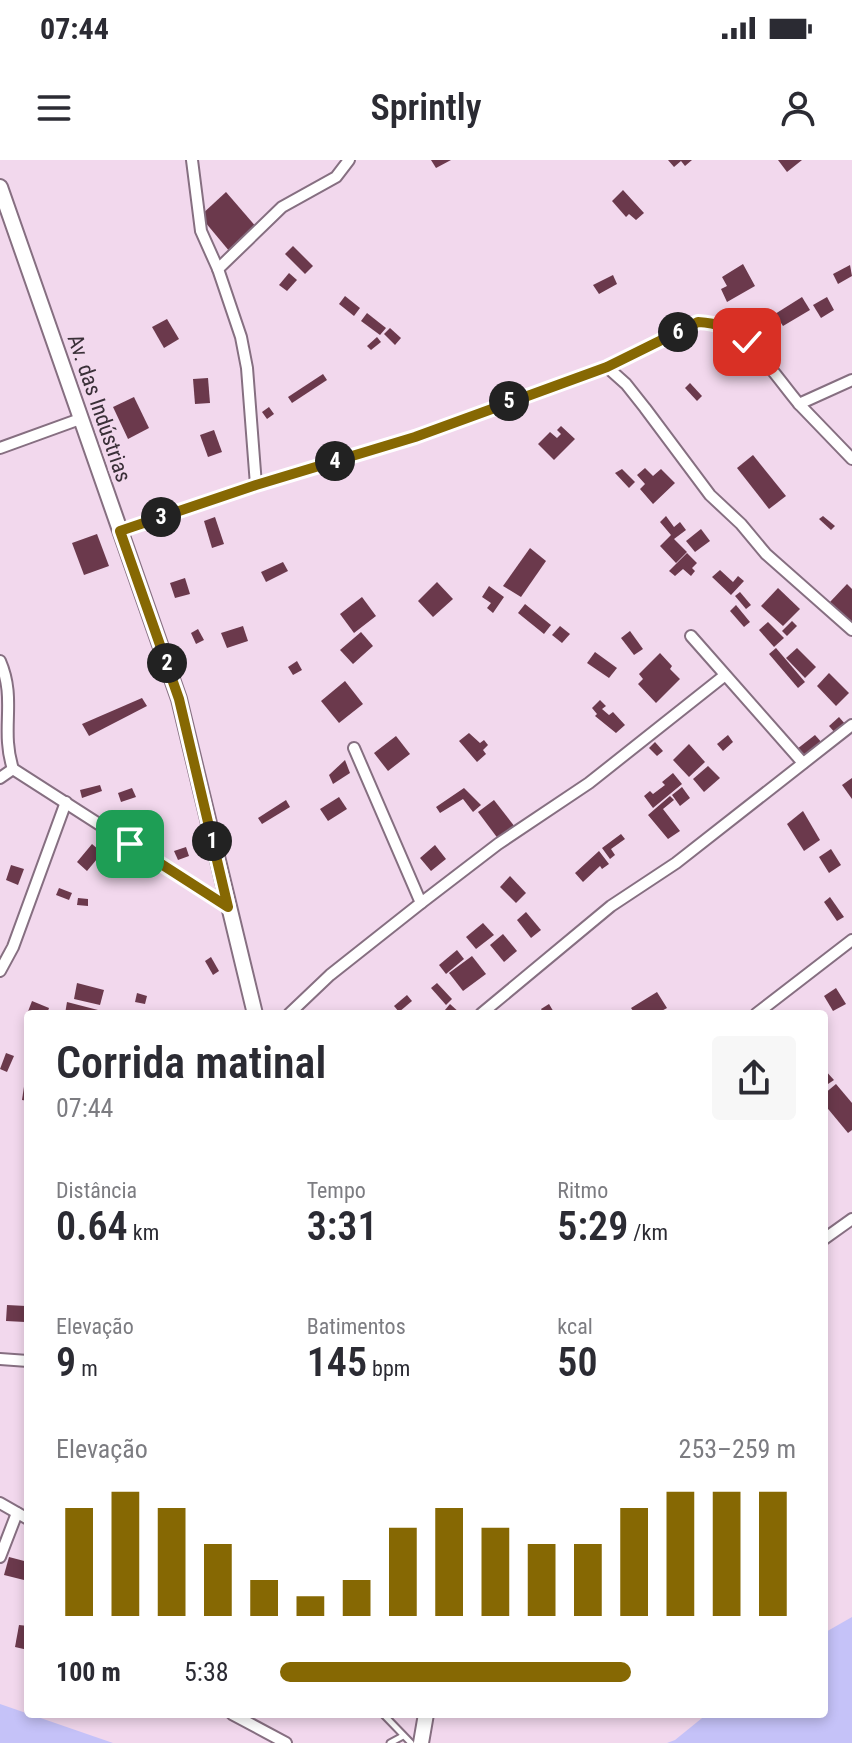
<!DOCTYPE html>
<html lang="pt">
<meta charset="utf-8">
<style>
:root{--surface:#fff;--page:#f7f7f7;--text:#2b2b33;--muted:#7c7c81;--accent:#866803}
body{margin:0;font-family:"Roboto Condensed",sans-serif;background:var(--page);color:var(--text);height:100vh;display:flex;flex-direction:column;font-size:30px;white-space:nowrap}
*{box-sizing:border-box;margin:0}
p{font-size:26px;color:var(--muted)}
.icon{flex:none;width:44px;height:44px;fill:none;stroke:currentColor;stroke-width:2;stroke-linecap:round;stroke-linejoin:round}
.map{position:relative;flex:1;overflow:hidden}
.details{position:absolute;left:24px;top:850px;width:804px;height:708px;display:flex;flex-direction:column;background:var(--surface);border-radius:8px;box-shadow:0 4px 12px #0003}
.details>*{flex:none}
.pin{position:absolute;display:grid;place-items:center;width:68px;height:68px;color:#fff;margin:-34px;border-radius:16px;box-shadow:0 4px 12px #0006}
.km{position:absolute;width:40px;height:40px;margin:-20px;border-radius:50%;background:#222;color:#fff;font-size:22px;line-height:40px;text-align:center}
.round{display:grid;place-items:center;flex:none;width:84px;height:84px;border-radius:8px;background:var(--page)}
.summary{display:flex;align-items:center;justify-content:space-between;height:136px;padding:0 32px}
h1{font-size:44px;font-weight:600;line-height:60px}
.metrics{display:grid;grid-template-columns:repeat(3,1fr);gap:12px;height:136px;padding:8px 32px}
.metrics div{display:grid;align-content:center}
.metrics b{font-size:40px;font-weight:600}
.metrics small{font-size:22px;font-weight:400}
.metrics p{font-size:22px}
.chart{height:224px;padding:16px 32px}
.chart p{display:flex;justify-content:space-between}
.chart svg{width:100%;height:144px;margin-top:8px;stroke:var(--accent);stroke-width:6}
ul{padding:0 32px;list-style:none;font-size:26px}
li{display:grid;grid-template-columns:128px 96px 1fr;align-items:center;height:60px}
li i{height:20px;border-radius:10px;background:var(--accent)}
.status{display:flex;justify-content:space-between;align-items:center;height:56px;padding:0 40px;background:var(--surface);direction:ltr}
.status svg{height:22px;fill:currentColor}
header{display:flex;justify-content:space-between;align-items:center;height:104px;padding:0 32px;background:var(--surface);font-size:36px;font-weight:600}
.map>svg:first-child{display:block}
</style>
<div class="status"><b>07:44</b><svg viewBox="0 0 49 12"><path d="M0 12V9h3v3zM5 12V6h3v6zM10 12V3h3v9zM15 12V0h3v12zM26 1h20v11H26zM47 4h2v5h-2z"/></svg></div>
<header><svg class="icon" aria-label="menu" viewBox="0 0 24 24"><path d="M4 6h16M4 12h16M4 18h16"/></svg>Sprintly<svg class="icon" aria-label="person" viewBox="0 0 24 24"><circle cx="12" cy="8" r="4"/><path d="M4 21q1-7 8-7t8 7"/></svg></header>
<div class="map">
<svg width="852" height="1583" viewBox="0 0 852 1583">
<rect width="100%" height="100%" fill="#f2d8ed"/>
<g fill="#c5c2f8">
<polygon points="852,1457 852,1583 667,1583 675,1580 707,1554 824,1554 824,1473"/>
<polygon points="0,1544 113,1583 0,1583"/>
</g>
<g fill="#6b394c">
<polygon points="431,0 451,0 436,8"/>
<polygon points="668,0 692,0 685,6 681,1 674,7"/>
<polygon points="778,0 802,0 787,12"/>
<polygon points="623,30 644,53 636,60 629,54 626,57 612,41"/>
<polygon points="226,32 257,68 230,92 200,56"/>
<polygon points="293,86 313,106 305,114 285,94"/>
<polygon points="743,104 755,126 727,142 721,129 727,126 722,117"/>
<polygon points="850,105 852,116 838,124 833,114"/>
<polygon points="289,113 297,120 287,131 279,125"/>
<polygon points="613,115 617,124 599,134 593,125"/>
<polygon points="345,136 360,148 354,156 339,144"/>
<polygon points="802,137 810,150 783,166 775,154"/>
<polygon points="827,137 834,150 821,158 813,145"/>
<polygon points="367,153 386,168 380,175 361,161"/>
<polygon points="167,159 179,179 164,188 152,167"/>
<polygon points="390,168 401,178 395,185 384,174"/>
<polygon points="377,177 381,182 371,190 367,186"/>
<polygon points="323,214 327,220 292,243 288,237"/>
<polygon points="208,218 210,243 195,244 193,219"/>
<polygon points="690,223 702,236 697,241 685,228"/>
<polygon points="134,237 149,268 128,279 113,247"/>
<polygon points="269,247 274,254 267,259 262,252"/>
<polygon points="561,266 575,279 554,300 538,284 550,272 557,278 561,274 557,270"/>
<polygon points="214,270 222,292 208,297 200,275"/>
<polygon points="753,295 786,336 769,349 737,308"/>
<polygon points="645,308 653,316 661,309 675,323 653,344 640,329 645,324 637,315"/>
<polygon points="622,309 635,322 629,328 615,313"/>
<polygon points="666,356 674,367 680,362 686,370 674,379 687,392 676,403 660,386 671,375 660,362"/>
<polygon points="823,356 835,366 831,370 819,359"/>
<polygon points="215,357 224,384 212,388 204,361"/>
<polygon points="701,369 710,381 695,392 686,381"/>
<polygon points="97,374 109,406 84,415 72,383"/>
<polygon points="530,388 546,401 521,437 503,426"/>
<polygon points="687,393 697,403 692,408 695,411 691,416 683,409 675,416 669,411"/>
<polygon points="283,402 288,411 266,422 261,412"/>
<polygon points="720,410 733,422 738,416 744,421 731,435 712,417"/>
<polygon points="185,418 190,434 175,438 170,423"/>
<polygon points="437,422 453,439 433,457 418,441"/>
<polygon points="847,424 852,429 852,462 830,442"/>
<polygon points="489,426 504,437 493,453 487,448 491,443 482,437"/>
<polygon points="778,428 800,449 783,466 761,446"/>
<polygon points="740,432 751,445 746,449 735,436"/>
<polygon points="362,437 376,456 354,473 340,454"/>
<polygon points="525,444 551,465 544,474 518,453"/>
<polygon points="736,445 750,462 744,467 730,451"/>
<polygon points="792,461 797,466 787,476 782,471"/>
<polygon points="768,462 784,478 774,487 759,470"/>
<polygon points="243,466 248,481 227,488 221,473"/>
<polygon points="560,466 570,474 562,483 552,475"/>
<polygon points="198,469 204,480 196,484 191,473"/>
<polygon points="630,471 643,489 634,495 621,478"/>
<polygon points="361,472 373,486 353,504 340,490"/>
<polygon points="776,488 805,522 798,528 769,494"/>
<polygon points="797,488 816,507 805,518 786,498"/>
<polygon points="595,492 617,508 609,518 587,503"/>
<polygon points="660,493 672,506 670,509 680,519 656,543 638,524 643,519 639,514"/>
<polygon points="297,501 302,510 293,515 288,507"/>
<polygon points="829,513 849,533 836,546 817,526"/>
<polygon points="345,521 363,544 339,563 321,541"/>
<polygon points="142,538 147,546 89,576 82,564"/>
<polygon points="600,540 606,546 602,549 609,555 613,552 625,565 616,573 595,556 597,554 592,548"/>
<polygon points="839,557 846,565 836,574 829,566"/>
<polygon points="469,573 480,583 484,580 488,585 483,590 486,594 477,602 459,581"/>
<polygon points="728,575 733,582 723,591 717,584"/>
<polygon points="815,575 823,584 804,599 797,589"/>
<polygon points="396,576 410,594 388,611 374,593"/>
<polygon points="655,582 663,591 657,596 649,588"/>
<polygon points="689,584 705,602 689,617 673,600"/>
<polygon points="345,600 350,613 333,624 329,615"/>
<polygon points="708,606 720,618 704,632 693,619"/>
<polygon points="673,613 682,624 653,648 644,636 650,631 653,634 665,625 662,622"/>
<polygon points="852,618 852,639 842,625"/>
<polygon points="100,625 102,631 82,638 80,630"/>
<polygon points="682,627 690,638 680,646 672,635"/>
<polygon points="132,628 136,637 121,642 118,633"/>
<polygon points="464,628 481,645 473,652 463,639 440,653 436,647"/>
<polygon points="670,636 674,640 663,649 680,671 668,679 648,655"/>
<polygon points="339,637 347,649 328,661 320,649"/>
<polygon points="286,640 290,647 262,664 258,658"/>
<polygon points="494,640 515,667 499,680 478,652"/>
<polygon points="803,651 820,680 804,691 787,664"/>
<polygon points="137,660 146,665 139,675 131,670"/>
<polygon points="621,674 625,679 611,689 615,695 610,699 602,688"/>
<polygon points="92,684 105,695 100,702 97,699 87,711 77,702"/>
<polygon points="435,685 446,699 431,711 420,698"/>
<polygon points="186,687 189,696 178,700 174,691"/>
<polygon points="831,689 841,705 829,713 819,697"/>
<polygon points="599,691 609,704 602,709 600,706 583,722 575,713"/>
<polygon points="11,705 24,709 18,725 6,720"/>
<polygon points="510,716 526,733 516,743 500,727"/>
<polygon points="59,728 72,733 69,740 56,735"/>
<polygon points="830,737 844,757 837,761 824,742"/>
<polygon points="78,738 88,739 88,746 77,745"/>
<polygon points="526,752 541,770 531,778 517,760"/>
<polygon points="483,763 494,775 476,789 466,777"/>
<polygon points="503,774 517,791 504,802 490,785"/>
<polygon points="457,790 464,799 446,814 439,805"/>
<polygon points="472,796 486,814 463,831 449,813"/>
<polygon points="211,797 219,811 213,815 205,801"/>
<polygon points="77,823 104,830 100,845 74,839"/>
<polygon points="437,823 452,839 446,845 431,828"/>
<polygon points="836,828 846,844 833,851 824,836"/>
<polygon points="657,832 667,848 656,854 635,854 631,848"/>
<polygon points="137,833 147,836 145,844 135,842"/>
<polygon points="407,835 412,841 399,852 394,846"/>
<polygon points="32,841 49,848 47,854 27,854"/>
<polygon points="67,842 98,850 97,854 65,854"/>
<polygon points="450,844 461,854 450,854 445,850"/>
<polygon points="549,844 555,854 544,854 541,849"/>
<polygon points="6,893 14,896 7,912 0,909"/>
<polygon points="824,909 834,920 828,924 824,919"/>
<polygon points="25,920 28,921 28,941 22,940"/>
<polygon points="836,924 852,943 852,970 848,973 824,944 824,934"/>
<polygon points="7,1145 26,1146 25,1162 6,1161"/>
<polygon points="9,1397 28,1402 28,1421 4,1415"/>
<polygon points="19,1465 28,1466 28,1490 15,1487"/>
</g>
<g fill="none" stroke-linecap="round" stroke-linejoin="round">
<g stroke="#866f81" stroke-width="9">
<g id="lane">
<polyline points="383,1554 411,1583"/>
<polyline points="390,1583 403,1576"/>
</g>
</g>
<g stroke="#866f81" stroke-width="14">
<g id="street">
<polyline points="192,0 201,71 218,109 241,177 247,208 256,325"/>
<polyline points="218,109 282,47 336,17 349,0"/>
<polyline points="607,207 626,224 645,248 710,335 741,364 766,394 852,470"/>
<polyline points="799,244 852,299"/>
<polyline points="0,288 80,259"/>
<path d="M120,371L256,325L415,277L607,207L698,162C745,163 771,211 799,244L852,220"/>
<polyline points="691,476 803,603"/>
<path d="M0,501C17,540 0,569 13,609L228,747"/>
<polyline points="354,588 421,743"/>
<polyline points="0,618 13,609"/>
<polyline points="0,811 13,787 66,642"/>
<polyline points="289,854 330,815 421,743 498,684 589,623 724,516"/>
<polyline points="481,854 611,746 676,703 852,565"/>
<polyline points="756,854 852,780"/>
<polyline points="824,1079 852,1059"/>
<polyline points="0,1199 28,1201"/>
<polyline points="0,1343 28,1359"/>
<polyline points="0,1397 17,1353"/>
<polyline points="232,1554 286,1583"/>
</g>
</g>
<g stroke="#866f81" stroke-width="18">
<g id="secondary">
<polyline points="0,27 179,539 255,854"/>
<polyline points="421,1583 426,1554"/>
</g>
</g>
<use href="#lane" stroke="#fff" stroke-width="5"/>
<use href="#street" stroke="#fff" stroke-width="10"/>
<use href="#secondary" stroke="#fff" stroke-width="14"/>
</g>
<g fill="none" stroke-linecap="round" stroke-linejoin="round">
<g stroke="#fff" stroke-width="16">
<path id="route" d="M130,684L228,747L179,539L120,371L256,325L415,277L607,207L698,162C719,163 730,169 747,182"/>
</g>
<use href="#route" stroke="#866803" stroke-width="10"/>
</g>
<g text-anchor="middle" stroke-width="8" stroke-linejoin="round" paint-order="stroke">
<g font-size="22" fill="#3a3038" stroke="#f2d8ed">
<text transform="translate(100 248) rotate(71)" y="8">Av. das Indústrias</text>
</g>
</g>
</svg>
<div class="pin" style="left:130px;top:684px;background:#1e9e55"><svg class="icon" aria-label="arrive" viewBox="0 0 24 24"><path d="M6 21V4h12l-3 4 3 4H6"/></svg></div>
<div class="pin" style="left:747px;top:182px;background:#d93025"><svg class="icon" aria-label="check" viewBox="0 0 24 24"><path d="M5 12l5 5 9-10"/></svg></div>
<b class="km" style="left:212px;top:681px">1</b>
<b class="km" style="left:167px;top:503px">2</b>
<b class="km" style="left:161px;top:357px">3</b>
<b class="km" style="left:335px;top:301px">4</b>
<b class="km" style="left:509px;top:241px">5</b>
<b class="km" style="left:678px;top:172px">6</b>
<section class="details">
<div class="summary"><div><h1>Corrida matinal</h1><p>07:44</p></div><a class="round"><svg class="icon" aria-label="share" viewBox="0 0 24 24"><path d="M12 15V3M7 8l5-5 5 5M5 13v7h14v-7"/></svg></a></div>
<div class="metrics">
<div><p>Distância</p><b>0.64<small> km</small></b></div>
<div><p>Tempo</p><b>3:31</b></div>
<div><p>Ritmo</p><b>5:29<small> /km</small></b></div>
</div>
<div class="metrics">
<div><p>Elevação</p><b>9<small> m</small></b></div>
<div><p>Batimentos</p><b>145<small> bpm</small></b></div>
<div><p>kcal</p><b>50</b></div>
</div>
<div class="chart"><p><span>Elevação</span>253–259 m</p>
<svg viewBox="0 0 160 44" preserveAspectRatio="none"><path d="M5 44V11M15 44V6M25 44V11M35 44V22M45 44V33M55 44V38M65 44V33M75 44V17M85 44V11M95 44V17M105 44V22M115 44V22M125 44V11M135 44V6M145 44V6M155 44V6"/></svg>
</div>
<ul>
<li><b>100 m</b>5:38<i style="width:68%"></i></li>
</ul>
</section>
</div>
